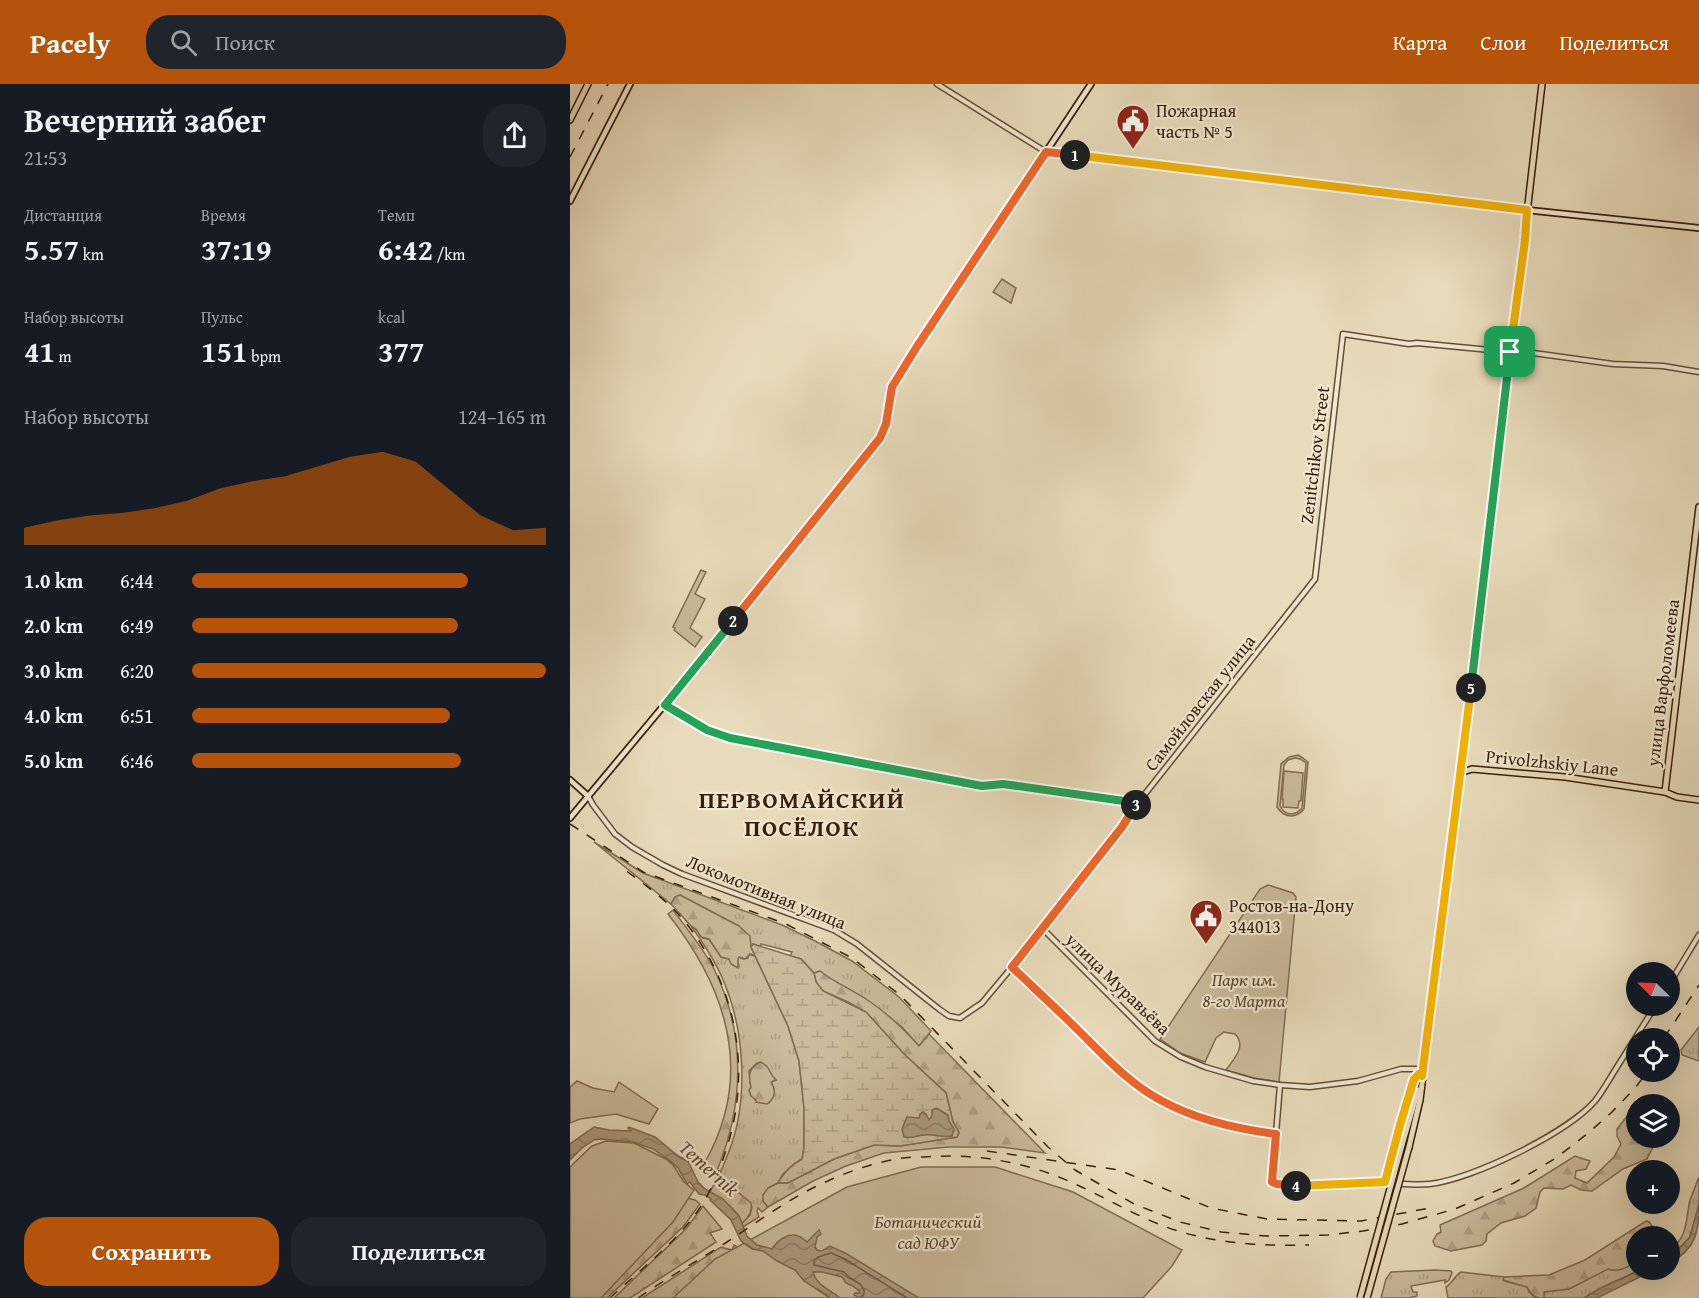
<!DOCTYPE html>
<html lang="ru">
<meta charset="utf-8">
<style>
:root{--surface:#171b24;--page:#20242c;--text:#f1f3f6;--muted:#9ea1a6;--accent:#b45309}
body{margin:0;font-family:"Gentium Book Plus",serif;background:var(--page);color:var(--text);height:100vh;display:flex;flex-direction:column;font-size:22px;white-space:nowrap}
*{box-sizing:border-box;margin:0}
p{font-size:20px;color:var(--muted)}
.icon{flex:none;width:33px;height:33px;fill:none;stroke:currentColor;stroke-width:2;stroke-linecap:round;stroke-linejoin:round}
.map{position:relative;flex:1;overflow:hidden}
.sheet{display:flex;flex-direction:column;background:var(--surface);width:570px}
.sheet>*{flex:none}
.needle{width:39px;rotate:293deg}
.tools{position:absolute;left:1056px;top:878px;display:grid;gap:12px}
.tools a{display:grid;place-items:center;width:54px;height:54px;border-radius:50%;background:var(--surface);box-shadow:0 6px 24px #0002;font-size:30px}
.pin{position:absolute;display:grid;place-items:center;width:51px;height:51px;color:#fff;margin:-26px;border-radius:12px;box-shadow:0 3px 9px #0006}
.km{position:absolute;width:30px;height:30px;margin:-15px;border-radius:50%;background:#222;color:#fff;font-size:16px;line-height:30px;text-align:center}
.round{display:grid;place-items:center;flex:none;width:63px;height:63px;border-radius:24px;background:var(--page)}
.summary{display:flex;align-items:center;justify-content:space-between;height:102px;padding:0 24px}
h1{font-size:33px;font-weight:800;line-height:45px}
.metrics{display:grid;grid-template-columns:repeat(3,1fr);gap:9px;height:102px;padding:6px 24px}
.metrics div{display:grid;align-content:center}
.metrics b{font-size:30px;font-weight:800}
.metrics small{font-size:16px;font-weight:400}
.metrics p{font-size:16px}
.chart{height:168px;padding:12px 24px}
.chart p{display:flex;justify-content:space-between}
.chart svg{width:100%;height:108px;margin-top:6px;fill:var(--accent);opacity:.7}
.action{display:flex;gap:12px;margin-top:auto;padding:12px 24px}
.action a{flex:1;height:69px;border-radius:24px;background:var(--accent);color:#fff;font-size:24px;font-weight:800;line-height:69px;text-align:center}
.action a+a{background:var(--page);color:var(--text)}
ul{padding:0 24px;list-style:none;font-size:20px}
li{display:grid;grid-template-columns:96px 72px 1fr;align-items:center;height:45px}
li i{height:15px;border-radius:8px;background:var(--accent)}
header{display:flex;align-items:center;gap:36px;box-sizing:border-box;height:84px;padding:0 30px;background:var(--accent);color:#fff}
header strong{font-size:28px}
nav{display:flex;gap:33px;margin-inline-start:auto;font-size:21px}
.search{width:420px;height:54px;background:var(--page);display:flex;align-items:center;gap:15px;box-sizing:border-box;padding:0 21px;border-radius:24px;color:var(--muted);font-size:22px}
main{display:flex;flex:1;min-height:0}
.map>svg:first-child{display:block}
</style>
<header>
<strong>Pacely</strong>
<div class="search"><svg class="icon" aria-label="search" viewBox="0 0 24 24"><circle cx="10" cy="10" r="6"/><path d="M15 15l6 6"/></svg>Поиск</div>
<nav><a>Карта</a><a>Слои</a><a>Поделиться</a></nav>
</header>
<main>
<section class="sheet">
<div class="summary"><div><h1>Вечерний забег</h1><p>21:53</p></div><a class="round"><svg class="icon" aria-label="share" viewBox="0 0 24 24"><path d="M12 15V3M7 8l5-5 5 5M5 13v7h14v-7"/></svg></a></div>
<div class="metrics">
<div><p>Дистанция</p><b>5.57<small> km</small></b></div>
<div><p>Время</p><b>37:19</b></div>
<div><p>Темп</p><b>6:42<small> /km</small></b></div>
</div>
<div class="metrics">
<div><p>Набор высоты</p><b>41<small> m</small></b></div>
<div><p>Пульс</p><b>151<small> bpm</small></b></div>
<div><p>kcal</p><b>377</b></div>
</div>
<div class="chart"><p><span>Набор высоты</span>124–165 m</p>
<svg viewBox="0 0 160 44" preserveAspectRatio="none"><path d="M0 44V37L10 34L20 32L30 31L40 29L50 26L60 21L70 18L80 16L90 12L100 8L110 6L120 10L130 21L140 32L150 38L160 37V44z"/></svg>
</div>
<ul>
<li><b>1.0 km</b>6:44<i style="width:78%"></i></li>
<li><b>2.0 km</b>6:49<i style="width:75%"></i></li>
<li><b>3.0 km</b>6:20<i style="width:100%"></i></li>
<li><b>4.0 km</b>6:51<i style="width:73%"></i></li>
<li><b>5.0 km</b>6:46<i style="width:76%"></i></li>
</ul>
<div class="action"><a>Сохранить</a><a>Поделиться</a></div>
</section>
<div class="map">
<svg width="1129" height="1214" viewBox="0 0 1129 1214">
<defs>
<pattern id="grass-tufts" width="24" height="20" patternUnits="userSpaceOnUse" patternTransform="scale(1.5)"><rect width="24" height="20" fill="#cabb9c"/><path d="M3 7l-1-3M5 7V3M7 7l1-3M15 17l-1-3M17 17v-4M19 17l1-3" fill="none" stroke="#aea085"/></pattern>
<pattern id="forest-firs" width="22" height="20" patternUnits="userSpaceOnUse" patternTransform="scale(1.5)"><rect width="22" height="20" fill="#cabb9c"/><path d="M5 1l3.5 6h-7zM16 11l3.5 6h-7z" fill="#aea085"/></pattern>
<pattern id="wetland-marsh" width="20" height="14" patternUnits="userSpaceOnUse" patternTransform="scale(1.5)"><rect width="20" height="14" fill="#cabb9c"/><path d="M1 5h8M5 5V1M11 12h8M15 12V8" fill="none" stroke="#aea085"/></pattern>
<pattern id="water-waves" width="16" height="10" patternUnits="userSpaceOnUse" patternTransform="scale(1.5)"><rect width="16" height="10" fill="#ac9b7e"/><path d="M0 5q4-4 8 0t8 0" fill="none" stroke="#8d7e65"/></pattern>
</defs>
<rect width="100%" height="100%" fill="#e8dbbb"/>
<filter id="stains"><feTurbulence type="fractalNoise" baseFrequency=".00333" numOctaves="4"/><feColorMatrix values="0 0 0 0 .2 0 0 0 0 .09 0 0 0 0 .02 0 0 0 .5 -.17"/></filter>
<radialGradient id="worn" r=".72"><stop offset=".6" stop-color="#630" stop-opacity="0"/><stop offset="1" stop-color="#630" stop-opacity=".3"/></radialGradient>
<g fill="url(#grass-tufts)" stroke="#816c52" stroke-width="1.5" fill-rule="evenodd">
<polygon points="24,758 73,789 212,841 245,857 282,877 329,913 361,947 349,962 332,943 279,906 260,895 250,887 244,889 231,875 220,872 222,868 191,860 191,863 183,860 181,863 169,842 110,811 105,813 101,820"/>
<path d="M121,842L126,845L133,854L139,855L151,873L159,875L169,882L167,875L169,873L173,875L178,874L179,870L185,872L218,942L229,977L234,1024V1064L232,1075L223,1081L213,1090L208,1099L198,1104L193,1117L198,1123L192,1128L188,1124L187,1127L189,1133L173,1143L172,1139L180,1131L182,1123L163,1104L147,1095C151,1087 155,1078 158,1070C179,1019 175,948 154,898C146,878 134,860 121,842ZM187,979L206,996L201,998L202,1014L199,1019L186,1018L180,998L179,987Z"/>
<polygon points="1129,943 1129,977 1112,971 1111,966"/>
<path d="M1129,1093V1120L1120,1153L1105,1169L1101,1164C1118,1155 1116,1132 1120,1116C1123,1108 1126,1101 1129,1093Z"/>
<polygon points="1066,1178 1066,1185 1072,1185 1029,1205 1014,1214 974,1214 974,1208 999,1205 1038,1184 1048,1186"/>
<polygon points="865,1186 881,1187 882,1189 879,1196 875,1199 875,1196 841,1202 843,1208 847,1208 847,1212 839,1214 811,1214 816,1195 821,1188"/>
<path d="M891,1188L934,1193V1197L957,1203L959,1208L966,1214H878L876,1203C883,1199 884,1192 891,1188Z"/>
</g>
<g fill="url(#forest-firs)" stroke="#816c52" stroke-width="1.5">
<polygon points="110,811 169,842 180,852 181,863 185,872 180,870 175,875 169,873 168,875 168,884 161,880 159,875 151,873 139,855 131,853 126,845 121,842 101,820 105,813"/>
<path d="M103,826C117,845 132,863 143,883C177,950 174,1022 146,1089L134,1080C185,991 157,905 98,830Z"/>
<path d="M250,887C265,899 283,906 299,917C318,930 334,945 349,962L359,950L475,1069L431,1063H379L314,1069L276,1082L243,1097L198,1123L193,1117V1111L198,1104L208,1099H218L264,1075L304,1061L330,1062L387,1053L389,1049L383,1038L376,1009L334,970L296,928L278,918L253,907L246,898L244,889Z"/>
<path d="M190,978C201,982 198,989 206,996L201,998C207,1007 205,1014 197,1020L186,1018V1016L181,1012L179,1006L181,1003C178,991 179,984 190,978Z"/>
<polygon points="1066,1021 1066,1053 1083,1053 1085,1059 1077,1075 1053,1085 1022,1107 1011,1106 1001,1101 993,1105 974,1104 970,1108 966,1124 955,1132 931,1139 917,1150 916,1157 912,1161 881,1167 865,1162 863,1157 867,1150 871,1148 870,1141 954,1104 1005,1072 1020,1077 1016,1085 1006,1087 1005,1094 1017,1099 1044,1073 1051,1060 1047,1052 1047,1045"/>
<path d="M147,1095L163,1104L181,1119C183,1128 178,1134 172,1139C166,1124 153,1116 140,1108Z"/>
<polygon points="117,1114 125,1116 130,1120 113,1143 37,1214 25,1214"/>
<polygon points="133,1122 152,1145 140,1149 146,1158 60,1214 44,1214 116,1145"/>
<path d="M1076,1137L1079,1138L1090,1152H1066V1178C1057,1183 1048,1189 1038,1185L999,1205L974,1208V1214C965,1214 961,1211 957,1203L933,1196L934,1193L979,1191L1015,1176Z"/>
<polygon points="164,1161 215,1193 254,1214 72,1214 151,1163 162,1166"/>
</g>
<path fill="url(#wetland-marsh)" stroke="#816c52" stroke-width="1.5" d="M183,860L231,875L244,889L246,898L253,907L296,928L334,970L376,1009L383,1038L389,1048L387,1053L330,1062L304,1061L264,1075L218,1099H208C214,1088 221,1081 232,1075L234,1064V1024L229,977L218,942L181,863Z"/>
<g fill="#cabb9c" stroke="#816c52" stroke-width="1.5" fill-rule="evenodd">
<polygon points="432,195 446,204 441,219 423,208"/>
<polygon points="131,486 136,488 125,510 135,515 120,544 132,553 125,563 104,546 105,544 103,543"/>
<path d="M728,671L733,674L738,678L734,725C726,735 714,734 707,723L711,680L719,673ZM725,674L730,675L736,679L732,724C725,732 715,732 710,722L714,681L718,676Z"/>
<polygon points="714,687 733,689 731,717 729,717 728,724 713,723 713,715 712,715"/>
<path d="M698,801L723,809L726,813L709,998L684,994L656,986C664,975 677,962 665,950L654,948L646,954L635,978L610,969L590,955L690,805Z"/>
<polygon points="7,997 23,1004 44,1008 49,998 88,1025 79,1040 46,1030 10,1035 0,1039 0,1003"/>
<polygon points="36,1057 64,1059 96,1075 103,1081 114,1098 124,1106 103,1138 31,1214 0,1214 0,1083 22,1062"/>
<polygon points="351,1083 425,1083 503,1108 612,1166 602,1182 573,1214 103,1214 145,1175 277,1103"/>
</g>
<g fill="url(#water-waves)" stroke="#7e694e" stroke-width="1.5">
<path d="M366,1024L378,1031L379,1037L384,1045L382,1052C373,1054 365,1050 355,1051C348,1051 342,1055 334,1053L332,1045L337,1033L349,1034L350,1030L353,1028L356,1030L359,1036L362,1032V1026Z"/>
<path d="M24,1043L39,1046L61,1047L58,1044L59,1043L85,1053L108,1072L118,1077L128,1098L135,1105L153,1115L169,1132L177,1152L187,1161L202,1165C207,1157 218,1148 228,1152C232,1153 234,1156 237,1158L249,1146L251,1150L247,1153L245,1163L247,1166L252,1167L260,1162L277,1170L349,1214H289L284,1211L285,1209H290L289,1207L283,1202L276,1199L272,1193L252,1188H243C247,1202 259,1205 270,1214H260L234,1197L225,1186L207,1177L193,1167L182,1165L171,1157L161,1136L140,1116L141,1115L135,1111L129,1110L120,1098L117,1100L108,1084L99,1076L83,1065L63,1058L31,1055L24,1056L12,1064L0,1076V1060Z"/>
<path d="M1129,1120C1129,1147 1126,1166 1100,1178V1172L1106,1168L1120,1153Z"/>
<polygon points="1072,1185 1086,1185 1027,1214 1014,1214 1029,1205"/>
</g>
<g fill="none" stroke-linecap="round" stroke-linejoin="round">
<polyline stroke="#725c42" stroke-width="1.5" points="290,1214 294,1210 294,1205 290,1200 280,1194 274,1188 244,1181 244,1177 248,1173 261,1169 275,1175 337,1214"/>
<g stroke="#644d34" stroke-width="7">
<g id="tertiary">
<polyline points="367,0 476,68 957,126"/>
<polyline points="95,621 137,646 160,654 412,702 433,700 568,719"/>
<polyline points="18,712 23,721 45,750 62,763 93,781 112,790 264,846 287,860 369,925 379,932 390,934 412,919 442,883 552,743 571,715 745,495 773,250 839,260 847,259 941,268 956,268 1043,280 1093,282 1129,288"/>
<polyline points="472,844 585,957 611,973 635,983 683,997 710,1001 740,1003 788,997 831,985 853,985"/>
<path d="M442,883C466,906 491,929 515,953C539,976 562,1002 592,1017C627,1036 667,1045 706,1050"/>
<polyline points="1100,899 1129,851"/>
<path d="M710,1001L702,1098C725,1108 775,1100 801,1099C821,1098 841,1102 860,1100C903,1095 997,1049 1025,1017C1033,1007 1040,994 1047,983C1060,962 1073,942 1086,921"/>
<polyline points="815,1098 830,1041 844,995 849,990 852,992"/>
</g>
</g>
<g stroke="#381e07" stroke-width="8">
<g id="secondary">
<polyline points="0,117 60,0"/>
<polyline points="957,126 1129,144"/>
<polyline points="0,696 18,712"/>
<polyline points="0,734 131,577 310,354 316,340 322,303 346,264 521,0"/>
</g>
</g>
<g stroke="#381e07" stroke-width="8">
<g id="primary">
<polyline points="0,36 18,0"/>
<polyline points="889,692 893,688 902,685 995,693 1095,708 1107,713 1129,716"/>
<polyline points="1095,708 1129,423"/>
<polyline points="832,1061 848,1006"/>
<polyline points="839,1063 850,1016 911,524 972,0"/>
</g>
</g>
<use href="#tertiary" stroke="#f0e8d3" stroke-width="4"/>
<use href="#secondary" stroke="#f0e8d3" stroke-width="4.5"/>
<use href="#primary" stroke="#e8dbbb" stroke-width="5"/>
<g stroke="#381e07" stroke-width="1.5" stroke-dasharray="10 10" stroke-linecap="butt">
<polyline points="0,73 38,0"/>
<polyline points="0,740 73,788 216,840 282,874 330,911 478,1063 505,1086 564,1120 610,1138 651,1148 696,1152 758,1151 793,1147 832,1140 885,1125 944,1099 986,1074 1017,1050 1041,1029 1065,1004 1078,987"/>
<polyline points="1094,954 1129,901"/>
<polyline points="417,1067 549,1086 641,1124 697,1135 791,1137 865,1123"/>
<path d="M40,1214C69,1187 103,1161 127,1128C140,1110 149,1088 156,1066C183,986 166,896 110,832C93,813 71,798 51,783"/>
<path d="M68,1214C97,1194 127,1177 157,1158C189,1137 222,1112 258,1097C279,1087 304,1079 327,1075C336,1073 345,1073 354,1073C406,1069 458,1078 505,1100C539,1115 572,1136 608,1147C650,1160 695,1162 739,1161"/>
</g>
<g stroke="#381e07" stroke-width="8" stroke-linecap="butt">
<g id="primary-bridge">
<polyline points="790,1214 832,1061"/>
<polyline points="797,1214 839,1063"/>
</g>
</g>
<use href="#primary-bridge" stroke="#e8dbbb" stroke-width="5"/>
</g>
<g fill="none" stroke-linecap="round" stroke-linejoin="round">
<g stroke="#fff" stroke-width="12">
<polyline id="split-1" points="505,71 957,126 955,156 940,268"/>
</g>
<g stroke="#fff" stroke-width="12">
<polyline id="split-2" points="163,537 310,354 316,340 322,303 346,264 476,68 505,71"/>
</g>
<g stroke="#fff" stroke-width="12">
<polyline id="split-3" points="163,537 95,621 137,646 160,654 412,702 433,700 568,719 566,721"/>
</g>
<g stroke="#fff" stroke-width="12">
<path id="split-4" d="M566,721L552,743L442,883C465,905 489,927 511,949C536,974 561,1001 592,1017C627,1036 667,1045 706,1050L702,1098L707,1100L726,1102"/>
</g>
<g stroke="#fff" stroke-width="12">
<polyline id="split-5" points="726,1102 815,1098 830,1041 844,995 849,990 852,992 901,604"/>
</g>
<g stroke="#fff" stroke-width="12">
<polyline id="split-6" points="901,604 940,268"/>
</g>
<use href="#split-1" stroke="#f5b400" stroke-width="8"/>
<use href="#split-2" stroke="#f0652b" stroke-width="8"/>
<use href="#split-3" stroke="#22a559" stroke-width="8"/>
<use href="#split-4" stroke="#f0652b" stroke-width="8"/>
<use href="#split-5" stroke="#f5b400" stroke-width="8"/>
<use href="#split-6" stroke="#22a559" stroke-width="8"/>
</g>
<defs>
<g id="civic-pin" transform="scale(1.725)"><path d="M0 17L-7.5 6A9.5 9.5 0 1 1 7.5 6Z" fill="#8f2418" stroke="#f0e8d3"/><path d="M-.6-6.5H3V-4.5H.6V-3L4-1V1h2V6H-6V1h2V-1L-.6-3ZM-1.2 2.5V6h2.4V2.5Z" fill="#fff"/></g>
</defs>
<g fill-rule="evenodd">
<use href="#civic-pin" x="563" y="37"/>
<use href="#civic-pin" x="636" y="832"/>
</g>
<g text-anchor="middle" stroke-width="4.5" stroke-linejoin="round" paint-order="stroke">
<g font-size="18" fill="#381e07" stroke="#f0e8d3" text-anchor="start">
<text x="586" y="33">Пожарная<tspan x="586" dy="21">часть № 5</tspan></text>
<text x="659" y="828">Ростов-на-Дону<tspan x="659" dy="21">344013</tspan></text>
</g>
<g font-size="18" fill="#381e07" stroke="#f0e8d3">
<text transform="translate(745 371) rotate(-83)" y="6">Zenitchikov Street</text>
<text transform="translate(1093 599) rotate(-83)" y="6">улица Варфоломеева</text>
<text transform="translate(630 619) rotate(-52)" y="6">Самойловская улица</text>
<text transform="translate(982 679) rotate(6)" y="6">Privolzhskiy Lane</text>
<text transform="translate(196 808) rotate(22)" y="6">Локомотивная улица</text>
<text transform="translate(548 900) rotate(44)" y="6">улица Муравьёва</text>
</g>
<g font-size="18" font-style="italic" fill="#5c452c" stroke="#f0e8d3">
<text x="674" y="902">Парк им.<tspan x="674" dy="21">8-го Марта</tspan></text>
<text x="358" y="1144">Ботанический<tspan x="358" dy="21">сад ЮФУ</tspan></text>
</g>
<g font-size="20" font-style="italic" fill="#614a31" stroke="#f0e8d3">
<text transform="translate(139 1084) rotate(42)" y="7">Temernik</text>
</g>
<g font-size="24" font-weight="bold" letter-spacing="1.5" fill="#381e07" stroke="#f0e8d3">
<text x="232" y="724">ПЕРВОМАЙСКИЙ<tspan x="232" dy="28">ПОСЁЛОК</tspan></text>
</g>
</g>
<rect width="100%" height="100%" filter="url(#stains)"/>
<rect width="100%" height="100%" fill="url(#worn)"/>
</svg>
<div class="tools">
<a><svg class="needle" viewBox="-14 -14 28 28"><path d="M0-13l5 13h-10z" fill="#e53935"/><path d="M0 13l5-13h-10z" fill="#9ea1a6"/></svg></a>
<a><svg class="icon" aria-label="locate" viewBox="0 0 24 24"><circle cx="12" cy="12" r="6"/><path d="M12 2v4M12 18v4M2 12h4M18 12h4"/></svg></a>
<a><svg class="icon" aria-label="layers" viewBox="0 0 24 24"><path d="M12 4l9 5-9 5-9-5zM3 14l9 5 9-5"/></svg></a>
<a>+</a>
<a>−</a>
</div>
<div class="pin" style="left:940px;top:268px;background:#1e9e55"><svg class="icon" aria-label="arrive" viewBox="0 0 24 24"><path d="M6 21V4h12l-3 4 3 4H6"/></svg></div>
<b class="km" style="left:505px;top:71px">1</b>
<b class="km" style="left:163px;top:537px">2</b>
<b class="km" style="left:566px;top:721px">3</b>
<b class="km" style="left:726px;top:1102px">4</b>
<b class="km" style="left:901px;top:604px">5</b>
</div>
</main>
